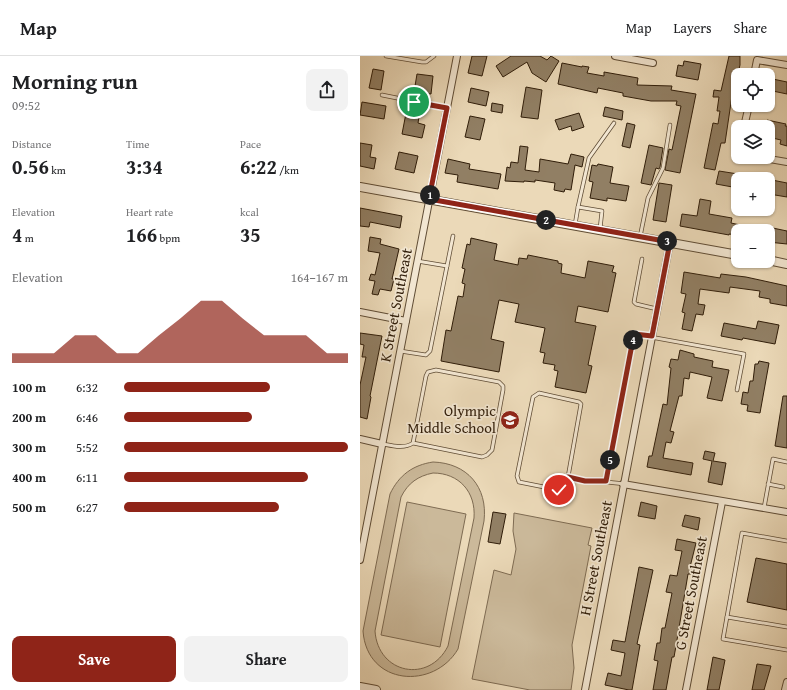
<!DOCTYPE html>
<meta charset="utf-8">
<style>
:root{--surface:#fff;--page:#f2f2f2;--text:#202124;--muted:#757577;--line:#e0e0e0;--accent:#8f2418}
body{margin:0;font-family:"Gentium Book Plus",serif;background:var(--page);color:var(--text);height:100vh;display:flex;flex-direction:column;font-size:15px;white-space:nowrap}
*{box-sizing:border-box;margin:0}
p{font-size:13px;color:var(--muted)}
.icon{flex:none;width:22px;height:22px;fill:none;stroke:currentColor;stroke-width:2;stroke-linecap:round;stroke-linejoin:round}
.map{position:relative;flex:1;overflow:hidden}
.side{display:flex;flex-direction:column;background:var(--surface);width:360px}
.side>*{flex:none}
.fabs{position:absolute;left:371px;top:12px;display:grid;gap:8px}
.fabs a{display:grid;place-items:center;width:44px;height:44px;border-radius:8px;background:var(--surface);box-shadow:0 1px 3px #0004;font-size:20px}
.pin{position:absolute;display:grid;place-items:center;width:34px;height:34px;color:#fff;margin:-17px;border:2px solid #fff;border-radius:50%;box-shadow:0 1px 4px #0007}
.km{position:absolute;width:20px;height:20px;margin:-10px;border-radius:50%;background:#222;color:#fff;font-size:11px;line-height:20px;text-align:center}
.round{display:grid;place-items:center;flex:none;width:42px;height:42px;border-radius:8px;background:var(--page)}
.headline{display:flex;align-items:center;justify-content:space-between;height:68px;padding:0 12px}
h1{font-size:22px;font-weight:800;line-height:30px}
.figures{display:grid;grid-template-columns:repeat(3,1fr);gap:6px;height:68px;padding:4px 12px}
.figures div{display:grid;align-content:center}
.figures b{font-size:20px;font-weight:800}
.figures small{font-size:11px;font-weight:400}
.figures p{font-size:11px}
.chart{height:112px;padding:8px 12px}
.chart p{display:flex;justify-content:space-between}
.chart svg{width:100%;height:72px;margin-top:4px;fill:var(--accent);opacity:.7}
.button{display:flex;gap:8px;margin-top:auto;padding:8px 12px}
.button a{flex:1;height:46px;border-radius:8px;background:var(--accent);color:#fff;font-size:16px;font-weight:800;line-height:46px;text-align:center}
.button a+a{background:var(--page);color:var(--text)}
ul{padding:0 12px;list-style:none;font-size:13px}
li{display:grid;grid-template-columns:64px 48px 1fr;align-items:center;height:30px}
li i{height:10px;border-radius:5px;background:var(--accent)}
header{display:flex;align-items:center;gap:24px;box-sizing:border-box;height:56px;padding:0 20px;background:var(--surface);border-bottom:1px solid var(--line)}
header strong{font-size:19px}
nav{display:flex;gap:22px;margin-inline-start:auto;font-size:14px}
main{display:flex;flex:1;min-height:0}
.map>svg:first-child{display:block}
</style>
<header>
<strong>Map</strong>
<nav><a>Map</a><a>Layers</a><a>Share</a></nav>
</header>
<main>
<section class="side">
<div class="headline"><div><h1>Morning run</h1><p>09:52</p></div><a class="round"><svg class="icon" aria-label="share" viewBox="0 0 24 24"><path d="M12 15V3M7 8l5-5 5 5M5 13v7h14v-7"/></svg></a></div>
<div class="figures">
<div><p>Distance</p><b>0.56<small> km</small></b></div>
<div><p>Time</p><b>3:34</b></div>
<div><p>Pace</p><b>6:22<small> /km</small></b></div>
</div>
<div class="figures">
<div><p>Elevation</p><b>4<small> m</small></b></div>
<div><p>Heart rate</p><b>166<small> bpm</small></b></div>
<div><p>kcal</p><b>35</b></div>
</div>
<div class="chart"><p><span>Elevation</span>164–167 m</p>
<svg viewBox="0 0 160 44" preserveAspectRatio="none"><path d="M0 44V38L10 38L20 38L30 27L40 27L50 38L60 38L70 27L80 17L90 6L100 6L110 17L120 27L130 27L140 27L150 38L160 38V44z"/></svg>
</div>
<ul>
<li><b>100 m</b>6:32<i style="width:65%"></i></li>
<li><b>200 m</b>6:46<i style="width:57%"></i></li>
<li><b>300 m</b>5:52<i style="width:100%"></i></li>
<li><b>400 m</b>6:11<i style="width:82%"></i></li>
<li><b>500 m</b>6:27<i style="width:69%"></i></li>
</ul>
<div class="button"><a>Save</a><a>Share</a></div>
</section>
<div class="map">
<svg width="427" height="634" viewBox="0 0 427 634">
<rect width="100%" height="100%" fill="#ebd9b8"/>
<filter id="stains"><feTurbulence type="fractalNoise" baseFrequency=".005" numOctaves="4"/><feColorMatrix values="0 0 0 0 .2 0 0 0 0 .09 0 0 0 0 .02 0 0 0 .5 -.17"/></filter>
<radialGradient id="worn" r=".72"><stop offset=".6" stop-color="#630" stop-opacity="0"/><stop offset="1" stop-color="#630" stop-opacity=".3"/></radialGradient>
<g fill="#cbb99a" stroke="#7e6b52" fill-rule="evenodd">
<path d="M73,406C107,407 128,431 124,465L98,593C74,634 7,630 3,575L30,438C39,419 53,409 73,406ZM73,417C99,417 116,436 114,462L88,590C69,628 18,618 15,575L41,441C48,427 58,420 73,417Z"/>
<polygon points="47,446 106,458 80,591 21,579"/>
<polygon points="154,457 232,472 228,489 231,490 212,589 214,612 211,634 170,634 112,623 134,514 151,519 156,493 153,475"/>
</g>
<g fill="#917f64" stroke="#301d09">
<polygon points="112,0 127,0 122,20 108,17"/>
<polygon points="151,0 180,0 187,4 191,0 199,5 186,26 172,17 167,6 143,21 136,10"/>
<polygon points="369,0 380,0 380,9 374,34 373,33 365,87 361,87 355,114 344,112 353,67 358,68 360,55 357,55 359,41 353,41 354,34 361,35"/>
<polygon points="324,5 341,8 338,24 316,20 318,9 323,10"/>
<polygon points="202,7 222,11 222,10 229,11 227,17 244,20 244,16 278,22 277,29 312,30 311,34 336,38 320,117 305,114 309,93 312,94 321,50 316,49 317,45 291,45 263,40 263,37 238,32 237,37 198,28"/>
<polygon points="13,13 24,15 21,34 9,32"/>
<polygon points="57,18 73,20 71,38 54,36"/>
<polygon points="408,22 427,26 427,38 408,34"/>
<polygon points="166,31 182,34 178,63 161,61"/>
<polygon points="111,32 129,36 126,50 108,46"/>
<polygon points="2,46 26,50 24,63 0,59"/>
<polygon points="132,47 143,49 142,57 131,55"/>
<polygon points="245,51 263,55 262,64 243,60"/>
<polygon points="47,52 60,54 58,67 65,69 62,82 42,78"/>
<polygon points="219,57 224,71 212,75 211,70 199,74 195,64"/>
<polygon points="110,60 125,63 120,84 105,81"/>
<polygon points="407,64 426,68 425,70 427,70 427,90 420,88 421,84 408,81 408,71 406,71"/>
<polygon points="267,67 275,69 270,92 262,90"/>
<polygon points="0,87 12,89 10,101 16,102 14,113 0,110"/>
<polygon points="289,89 303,92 300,111 299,113 296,112 291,129 281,127"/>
<polygon points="160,90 168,91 165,114 179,116 180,103 208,108 211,98 224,101 222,111 215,109 211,134 205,133 204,136 194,134 195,127 175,124 175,126 164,125 164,126 145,125 147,111 150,112 151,106 158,107"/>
<polygon points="39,96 58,100 54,117 35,113"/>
<polygon points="88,103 110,108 109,113 141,118 138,133 97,126 98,119 85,117"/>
<polygon points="238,108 253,111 250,127 269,130 266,145 247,142 247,145 230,142 233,126 229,125 232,109 237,110"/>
<polygon points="359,115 378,118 378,132 356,128"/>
<polygon points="412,124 427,127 427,141 409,138"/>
<polygon points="299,127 312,129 306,166 293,164"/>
<polygon points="340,143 351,145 349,158 372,162 371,167 394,172 394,175 378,175 378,179 369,178 369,179 320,170 322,158 337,160"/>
<polygon points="0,152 42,160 40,172 10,166 9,171 0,170"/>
<polygon points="408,171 427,175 427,188 408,186"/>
<polygon points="10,181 21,183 20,188 39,193 32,223 34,223 31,235 20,233 18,239 12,238 15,225 9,224 11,218 15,219 20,197 8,195"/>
<polygon points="111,182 137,188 134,204 158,209 159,202 167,203 168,199 198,205 198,207 202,208 201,217 225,222 228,205 254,210 252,216 256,217 248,256 218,250 215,266 236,270 228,309 232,310 226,337 195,331 198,315 194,314 195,309 183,307 185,297 180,296 185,272 155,266 159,248 139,244 131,283 144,286 139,316 81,305 86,274 91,275 98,240 103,241 105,228 102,227 105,213 102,212 107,188 110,189"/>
<polygon points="324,216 360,222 361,218 386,221 427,230 427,250 410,247 410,243 399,241 400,235 370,231 369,237 340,233 338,248 345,249 343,259 336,258 332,275 322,273 325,257 322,256 326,238 321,237"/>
<polygon points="398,265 419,269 415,288 383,282 382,284 361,280 364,267 396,273"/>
<polygon points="0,277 22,280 10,340 11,341 7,363 0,361 0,329 6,301 2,301 4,289 0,288"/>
<polygon points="320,294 334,298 334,301 353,305 352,311 369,314 362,345 347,342 352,321 330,316 329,323 324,322 322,340 319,340 310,375 314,376 311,387 306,386 303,402 333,407 331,419 287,411 289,400 292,400 303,348 307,349 311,312 309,311 311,303 318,304"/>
<polygon points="399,305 409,307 400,357 387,355 388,349 381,348 383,336 388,337 390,325 393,325 395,308 398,308"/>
<polygon points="423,340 427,340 427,392 415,390"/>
<polygon points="345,395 355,397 353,405 366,407 362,429 348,426 352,405 343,403"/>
<polygon points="281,446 297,450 295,463 278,460"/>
<polygon points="133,456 146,458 140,488 128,486"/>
<polygon points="325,459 340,462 338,474 322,470"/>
<polygon points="317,483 336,487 330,511 333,512 332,518 328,518 316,590 314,601 312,601 306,634 293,634 298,605 294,604 297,587 300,587 302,572 305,572 312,537 306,536 310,519 317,520 322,495 315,494"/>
<polygon points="396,502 427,508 427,554 387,546"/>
<polygon points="279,511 293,514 277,588 280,589 272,634 269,634 245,629 248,617 261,620 265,597 251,594 253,584 265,586"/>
<polygon points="353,601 365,604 359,634 347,634"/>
<polygon points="397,608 411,610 404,634 392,634"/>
</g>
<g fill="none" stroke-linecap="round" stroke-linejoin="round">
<g stroke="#5f4c35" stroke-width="4.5">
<g id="service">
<polyline points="26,0 62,6 66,6 74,0"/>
<polyline points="22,39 87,52"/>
<polyline points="218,151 229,102 254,67"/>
<polyline points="215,169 218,151 242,155 240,173"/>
<polyline points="280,181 288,142 303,112 310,69"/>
<polyline points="282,203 274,246 276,248 297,253"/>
<polyline points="87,210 93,180"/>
<polyline points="40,295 66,299 70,295 87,210 57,205"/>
<polygon points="179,337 219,346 221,348 208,421 203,433 199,434 159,426 157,420 173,341"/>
<path d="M23,388C33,390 44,393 53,387L122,401L127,399L132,394L143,334V330L139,326L76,314L68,316L66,320L53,387"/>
<path d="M208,421C226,425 245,425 263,428"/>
<polyline points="245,425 274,278 384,298 377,334"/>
<polyline points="408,428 423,431"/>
<polyline points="404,452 413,403 427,406"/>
<polyline points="427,485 382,477 363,583 427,594"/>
<polyline points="367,561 427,571"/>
</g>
</g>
<g stroke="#5f4c35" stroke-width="8">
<g id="minor">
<polyline points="255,0 293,7"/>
<polyline points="394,19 397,4 427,9"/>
<polyline points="384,71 389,49"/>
<polyline points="398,101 427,106"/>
<polyline points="0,256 46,265"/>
<polyline points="0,383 22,388"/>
<polyline points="263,428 427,456"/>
<polyline points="0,504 97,0"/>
<polyline points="225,634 310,186"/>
<polyline points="326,634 362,446"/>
<polyline points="425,634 427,626"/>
</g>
</g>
<g stroke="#5f4c35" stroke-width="10">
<g id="tertiary">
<polyline points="0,131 378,199"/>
<polyline points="408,204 427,208"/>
<polyline points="0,631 16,634"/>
</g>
</g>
<use href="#service" stroke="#f2e6d1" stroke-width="3"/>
<use href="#minor" stroke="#f2e6d1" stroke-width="6"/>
<use href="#tertiary" stroke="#f2e6d1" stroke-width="8"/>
</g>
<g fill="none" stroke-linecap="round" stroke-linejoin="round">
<g stroke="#fff" stroke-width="8">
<polyline id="route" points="54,46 87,52 69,143 310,186 292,280 274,278 246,425 225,425 208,421 203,432 199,434"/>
</g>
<use href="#route" stroke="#8f2418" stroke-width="5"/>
</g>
<defs>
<g id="school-disc" transform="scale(1)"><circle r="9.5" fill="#8f2418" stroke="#f2e6d1"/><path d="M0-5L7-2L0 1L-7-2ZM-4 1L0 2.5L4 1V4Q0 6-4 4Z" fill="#fff"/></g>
</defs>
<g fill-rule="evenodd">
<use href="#school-disc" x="150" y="364"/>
</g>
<g text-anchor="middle" stroke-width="3.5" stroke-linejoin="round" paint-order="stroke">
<g font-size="15" fill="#301d09" stroke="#f2e6d1">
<text transform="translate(36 249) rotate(-79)" y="5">K Street Southeast</text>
<text transform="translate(236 502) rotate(-79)" y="5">H Street Southeast</text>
<text transform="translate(331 537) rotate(-79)" y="5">G Street Southeast</text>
</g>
<g font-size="15" fill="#301d09" stroke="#f2e6d1" text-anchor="end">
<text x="136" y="360">Olympic<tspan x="136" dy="17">Middle School</tspan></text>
</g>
</g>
<rect width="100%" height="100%" filter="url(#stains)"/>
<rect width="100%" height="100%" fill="url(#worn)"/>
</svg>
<div class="fabs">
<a><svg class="icon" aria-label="locate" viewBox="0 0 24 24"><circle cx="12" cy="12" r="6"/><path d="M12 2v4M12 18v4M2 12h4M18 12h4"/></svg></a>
<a><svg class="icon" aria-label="layers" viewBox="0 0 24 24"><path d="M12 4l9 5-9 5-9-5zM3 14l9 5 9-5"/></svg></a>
<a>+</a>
<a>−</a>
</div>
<div class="pin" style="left:54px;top:46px;background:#1e9e55"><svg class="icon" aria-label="arrive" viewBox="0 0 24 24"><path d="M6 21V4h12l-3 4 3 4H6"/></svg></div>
<div class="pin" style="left:199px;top:434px;background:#d93025"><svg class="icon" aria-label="check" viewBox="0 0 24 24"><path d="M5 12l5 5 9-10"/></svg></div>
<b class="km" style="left:70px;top:139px">1</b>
<b class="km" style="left:186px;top:164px">2</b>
<b class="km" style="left:307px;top:185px">3</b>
<b class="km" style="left:273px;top:284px">4</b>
<b class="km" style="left:250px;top:404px">5</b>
</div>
</main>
